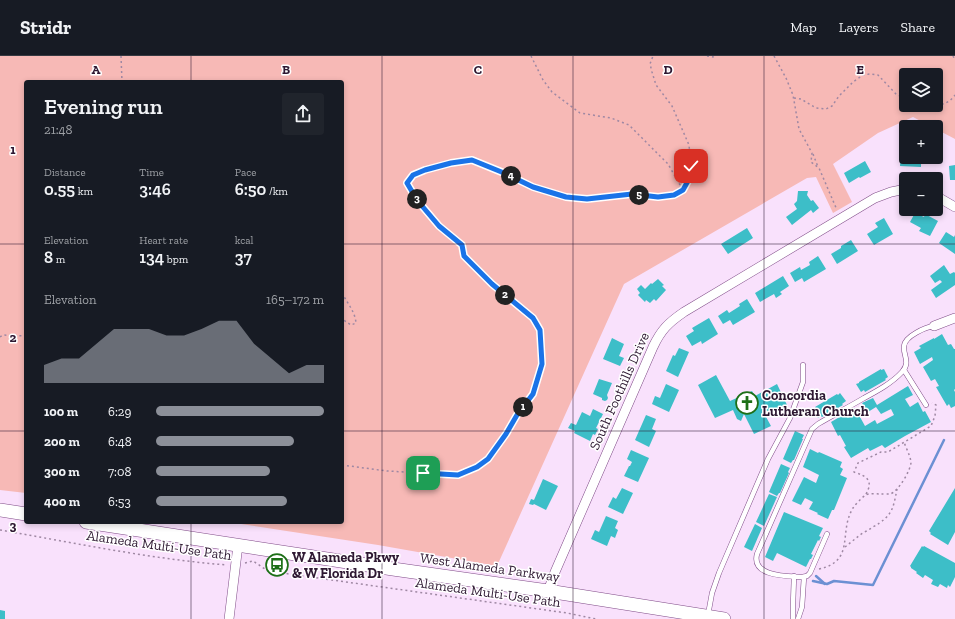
<!DOCTYPE html>
<meta charset="utf-8">
<style>
:root{--surface:#171b24;--page:#20242c;--text:#f1f3f6;--muted:#9ea1a6;--line:#363941;--accent:#8c9099}
body{margin:0;font-family:"Zilla Slab",serif;background:var(--page);color:var(--text);height:100vh;display:flex;flex-direction:column;font-size:15px;white-space:nowrap}
*{box-sizing:border-box;margin:0}
p{font-size:13px;color:var(--muted)}
.icon{flex:none;width:22px;height:22px;fill:none;stroke:currentColor;stroke-width:2;stroke-linecap:round;stroke-linejoin:round}
.map{position:relative;flex:1;overflow:hidden}
.drawer{position:absolute;left:24px;top:24px;width:320px;height:444px;display:flex;flex-direction:column;background:var(--surface);border-radius:4px;box-shadow:0 2px 6px #0003}
.drawer>*{flex:none}
.buttons{position:absolute;left:899px;top:12px;display:grid;gap:8px}
.buttons a{display:grid;place-items:center;width:44px;height:44px;border-radius:4px;background:var(--surface);box-shadow:0 2px 6px #0003;font-size:20px}
.pin{position:absolute;display:grid;place-items:center;width:34px;height:34px;color:#fff;margin:-17px;border-radius:8px;box-shadow:0 2px 6px #0006}
.km{position:absolute;width:20px;height:20px;margin:-10px;border-radius:50%;background:#222;color:#fff;font-size:11px;line-height:20px;text-align:center}
.round{display:grid;place-items:center;flex:none;width:42px;height:42px;border-radius:4px;background:var(--page)}
.overview{display:flex;align-items:center;justify-content:space-between;height:68px;padding:0 20px}
h1{font-size:22px;font-weight:600;line-height:30px}
.metrics{display:grid;grid-template-columns:repeat(3,1fr);gap:6px;height:68px;padding:4px 20px}
.metrics div{display:grid;align-content:center}
.metrics b{font-size:17px;font-weight:600}
.metrics small{font-size:11px;font-weight:400}
.metrics p{font-size:11px}
.chart{height:112px;padding:8px 20px}
.chart p{display:flex;justify-content:space-between}
.chart svg{width:100%;height:72px;margin-top:4px;fill:var(--accent);opacity:.7}
ul{padding:0 20px;list-style:none;font-size:13px}
li{display:grid;grid-template-columns:64px 48px 1fr;align-items:center;height:30px}
li i{height:10px;border-radius:5px;background:var(--accent)}
header{display:flex;align-items:center;gap:24px;box-sizing:border-box;height:56px;padding:0 20px;background:var(--surface);border-bottom:1px solid var(--line)}
header strong{font-size:19px}
nav{display:flex;gap:22px;margin-inline-start:auto;font-size:14px}
.map>svg:first-child{display:block}
</style>
<header>
<strong>Stridr</strong>
<nav><a>Map</a><a>Layers</a><a>Share</a></nav>
</header>
<div class="map">
<svg width="955" height="563" viewBox="0 0 955 563">
<rect width="100%" height="100%" fill="#f9e1fc"/>
<path fill="#f7b9b6" fill-rule="evenodd" d="M0,0H955V83L936,73V71H932L913,61L878,77L833,108L852,146L833,157L816,121L807,122L624,228L497,510L378,489L228,466H342V26H26V437L0,434ZM906,19H936V49H906Z"/>
<g fill="none" stroke-linecap="round" stroke-linejoin="round">
<g stroke="#6c90d3" stroke-width="2.5">
<polyline points="816,520 825,528"/>
<polyline points="813,525 827,528 834,525 873,529 944,384"/>
</g>
</g>
<g fill="#3dbec8">
<polygon points="904,90 906,90 906,101 921,101 921,111 900,110 901,96 903,96"/>
<polygon points="865,105 871,116 860,122 859,121 849,127 844,117"/>
<polygon points="955,109 955,124 950,124 949,110"/>
<polygon points="798,135 808,135 807,139 811,145 813,144 819,152 813,157 811,154 792,169 786,161 797,153 794,148 797,145"/>
<polygon points="915,157 924,161 925,158 938,165 930,180 919,175 921,172 910,166"/>
<polygon points="884,162 893,178 874,189 867,178 878,171 875,167"/>
<polygon points="747,172 753,182 728,198 721,188"/>
<polygon points="946,176 954,181 955,179 955,198 939,187"/>
<polygon points="851,184 858,195 837,208 831,198 841,192 841,190"/>
<polygon points="818,200 826,213 804,226 802,222 795,226 790,217 800,211 801,214 810,209 809,206"/>
<polygon points="944,209 950,218 954,216 955,217 955,229 936,242 931,234 942,226 940,224 935,227 930,220"/>
<polygon points="783,220 789,230 780,236 782,238 776,242 774,238 760,246 755,237"/>
<polygon points="658,223 664,229 662,230 666,234 656,245 654,243 650,247 646,244 645,246 638,239 640,237 637,233 641,229 645,233 651,227 652,228"/>
<polygon points="747,243 755,256 733,269 730,264 723,268 718,260 727,254 729,257 740,250 739,248"/>
<polygon points="709,262 718,278 702,288 701,285 692,290 686,280 694,275 692,272"/>
<polygon points="942,278 948,289 951,288 954,293 955,293 955,333 954,334 955,336 955,350 951,352 949,348 947,350 936,331 939,330 935,323 931,325 923,311 933,304 932,301 920,308 914,296 921,292 919,290 934,282 934,283"/>
<polygon points="612,282 624,288 619,300 624,302 620,310 603,303"/>
<polygon points="679,292 689,296 678,321 666,315 673,299 675,300"/>
<polygon points="881,313 881,314 884,313 888,321 885,323 886,324 865,336 864,334 861,336 856,328 859,327 859,326"/>
<polygon points="716,319 730,345 752,335 755,340 777,328 787,349 765,359 771,370 754,378 744,358 741,365 737,363 733,354 715,362 698,329"/>
<polygon points="599,323 612,327 607,339 608,342 607,344 605,345 602,344 602,342 593,338"/>
<polygon points="666,328 679,334 669,356 652,348 655,340 660,342"/>
<polygon points="908,330 913,339 905,343 910,351 918,346 923,356 925,355 931,366 905,380 885,392 882,389 870,395 868,392 851,402 844,391 846,390 840,379 838,380 831,366 855,352 865,370 875,364 877,368 894,359 891,353 881,358 876,351 868,356 862,347 873,342 877,349"/>
<polygon points="840,337 846,345 842,348 843,349 822,361 821,360 818,362 813,353 816,352 815,351 837,338 838,339"/>
<polygon points="593,353 603,358 596,372 598,373 595,379 593,378 590,385 574,377 575,375 568,372 571,367 576,369 582,356 590,360"/>
<polygon points="646,359 656,363 652,373 656,375 649,391 635,384"/>
<polygon points="795,375 804,379 802,383 803,383 794,404 793,404 791,407 783,403"/>
<polygon points="810,393 818,397 819,396 842,406 840,411 843,413 840,419 847,422 834,454 832,454 828,463 817,458 818,457 809,453 813,446 805,442 801,449 792,445 804,421 816,427 819,419 803,411"/>
<polygon points="631,394 649,402 638,426 624,420 629,410 630,410 632,406 627,403"/>
<polygon points="781,408 790,412 788,416 789,417 780,437 779,437 777,440 769,436"/>
<polygon points="543,423 558,430 546,454 534,448 533,449 529,448 531,443 534,444"/>
<polygon points="622,432 633,437 623,458 608,451 613,441 616,443"/>
<polygon points="955,432 955,476 948,489 930,478 931,477 929,475"/>
<polygon points="769,438 777,441 764,470 756,466"/>
<polygon points="784,456 823,472 819,480 821,481 819,485 818,484 811,498 813,499 811,503 810,503 806,511 777,497 773,505 765,501"/>
<polygon points="606,460 618,465 615,472 618,474 615,482 611,480 607,490 591,483 595,474 599,476"/>
<polygon points="755,468 762,472 752,495 744,491"/>
<polygon points="922,490 923,491 924,490 955,507 955,521 950,531 948,529 947,532 940,528 938,531 931,528 933,524 925,519 923,522 916,517 917,516 911,512 911,511 910,510"/>
<polygon points="0,554 5,555 5,563 0,563"/>
</g>
<g fill="none" stroke-linecap="round" stroke-linejoin="round">
<g stroke="#7f4b87" stroke-width="5.5">
<g id="lane">
<polyline points="904,314 926,349"/>
<path d="M827,478L810,517L807,520L802,521C788,520 751,521 757,498L812,373L818,368C833,359 849,351 864,342C877,335 892,327 902,316C911,306 903,300 904,290C905,280 926,271 934,270"/>
<polyline points="708,559 712,537 719,517 768,403 790,362 803,326 803,309"/>
<polyline points="793,563 793,549 794,520"/>
<polyline points="798,563 802,551 804,521"/>
</g>
</g>
<g stroke="#7f4b87" stroke-width="10">
<g id="street">
<polyline points="936,140 955,151"/>
<polyline points="934,270 955,262"/>
<path d="M548,535L555,516L653,291C661,274 668,267 684,256L875,142L891,136L906,133"/>
<polyline points="229,563 238,489"/>
</g>
</g>
<g stroke="#7f4b87" stroke-width="14">
<g id="secondary">
<polyline points="0,454 26,458"/>
<polyline points="86,466 393,513 548,535 724,563"/>
</g>
</g>
<g stroke="#9f88a3" stroke-width="1.5" stroke-dasharray="2 3" stroke-linecap="butt">
<polyline points="121,0 122,26"/>
<polyline points="531,0 543,24 552,36 580,57 611,62 629,69 668,108 683,134"/>
<polyline points="707,0 713,1 714,0"/>
<polyline points="774,0 786,22 793,39 799,73 812,97 811,106 819,112 837,154"/>
<polyline points="953,0 955,4"/>
<polyline points="794,42 801,43 816,52 826,53 832,50 839,40 853,26 863,19 870,18 878,19 896,38 906,43"/>
<path d="M917,49L920,50C932,50 947,51 955,39"/>
<polyline points="813,98 818,111"/>
<path d="M342,237C347,247 355,255 356,267L351,269L342,263"/>
<polyline points="0,281 3,279 26,280"/>
<polyline points="342,409 387,415 458,419 477,411 488,403 507,377 517,359 533,338 542,308 540,273 533,263 492,228 464,200 461,189 439,170 417,144 407,127 413,119 425,114 451,107 472,105 504,117 533,131 566,141 587,143 632,138 658,141 673,139 683,134 689,123 691,110 689,89 672,50 656,29 652,16 650,8 653,0"/>
<path d="M866,438C874,424 866,420 854,416L858,407L881,396H888L931,370L935,360L936,349L932,347"/>
<path d="M0,474C75,487 151,503 227,509"/>
<path d="M845,491C850,487 855,483 860,479C864,476 869,474 873,471C892,460 893,454 897,433"/>
<polyline points="245,507 253,505 268,515 567,557 596,563"/>
<path d="M819,513C856,505 838,476 853,452C856,448 861,442 866,439C869,437 876,438 881,438C883,438 887,438 890,438C898,436 911,414 911,406C910,399 906,392 904,386"/>
</g>
<use href="#lane" stroke="#fff" stroke-width="4.5"/>
<use href="#street" stroke="#fff" stroke-width="9"/>
<use href="#secondary" stroke="#fff" stroke-width="13"/>
</g>
<g fill="none" stroke-linecap="round" stroke-linejoin="round">
<g stroke="#fff" stroke-width="8">
<polyline id="route" points="423,417 458,419 477,411 488,403 506,378 517,359 533,338 542,308 540,274 533,262 492,228 464,200 462,189 439,170 417,144 407,127 413,119 425,114 451,107 472,104 504,117 533,131 566,141 587,143 632,138 658,141 674,139 683,134 689,123 691,110"/>
</g>
<use href="#route" stroke="#1a73e8" stroke-width="5"/>
</g>
<path fill="none" stroke="#2e1832" stroke-width="1" stroke-opacity="0.55" d="M191,0V26M382,0V563M573,0V563M764,0V563M0,188H26M342,188H955M0,375H26M342,375H955M191,466V563"/>
<defs>
<g id="church-ring" transform="scale(1.15)"><circle r="9.5" fill="#fff" stroke="#1d6f17" stroke-width="1.5"/><path d="M-1.2-6h2.4v3.5h3.3v2.4h-3.3V6h-2.4V-.1h-3.3v-2.4h3.3Z" fill="#1d6f17"/></g>
<g id="bus-ring" transform="scale(1.15)"><circle r="9.5" fill="#fff" stroke="#1d6f17" stroke-width="1.5"/><path d="M-5-6H5V4H4V6H2V4H-2V6H-4V4H-5ZM-3.5-4V0h7V-4ZM-3.5 1.2v1.5H-2V1.2ZM2 1.2v1.5H3.5V1.2Z" fill="#1d6f17"/></g>
</defs>
<g fill-rule="evenodd">
<use href="#church-ring" x="747" y="347"/>
<use href="#bus-ring" x="277" y="509"/>
</g>
<g text-anchor="middle" stroke-width="3" stroke-linejoin="round" paint-order="stroke">
<g font-size="14" fill="#2e1832" stroke="#fff">
<text transform="translate(619 335) rotate(-66)" y="5">South Foothills Drive</text>
<text transform="translate(159 489) rotate(8)" y="5">Alameda Multi-Use Path</text>
<text transform="translate(490 511) rotate(8)" y="5">West Alameda Parkway</text>
<text transform="translate(488 536) rotate(8)" y="5">Alameda Multi-Use Path</text>
</g>
<g font-size="14" font-weight="bold" fill="#2e1832" stroke="#fff" text-anchor="start">
<text x="762" y="344">Concordia<tspan x="762" dy="16">Lutheran Church</tspan></text>
<text x="292" y="506">W Alameda Pkwy<tspan x="292" dy="16">&amp; W Florida Dr</tspan></text>
</g>
</g>
<g font-size="13" text-anchor="middle" font-weight="bold" fill="#2e1832" stroke="#fff" stroke-width="3" stroke-linejoin="round" paint-order="stroke">
<text x="96" y="18">A</text>
<text x="286" y="18">B</text>
<text x="478" y="18">C</text>
<text x="668" y="18">D</text>
<text x="860" y="18">E</text>
<text x="13" y="98">1</text>
<text x="13" y="286">2</text>
<text x="13" y="474">3</text>
</g>
</svg>
<div class="buttons">
<a><svg class="icon" aria-label="layers" viewBox="0 0 24 24"><path d="M12 4l9 5-9 5-9-5zM3 14l9 5 9-5"/></svg></a>
<a>+</a>
<a>−</a>
</div>
<div class="pin" style="left:423px;top:417px;background:#1e9e55"><svg class="icon" aria-label="arrive" viewBox="0 0 24 24"><path d="M6 21V4h12l-3 4 3 4H6"/></svg></div>
<div class="pin" style="left:691px;top:110px;background:#d93025"><svg class="icon" aria-label="check" viewBox="0 0 24 24"><path d="M5 12l5 5 9-10"/></svg></div>
<b class="km" style="left:523px;top:351px">1</b>
<b class="km" style="left:505px;top:239px">2</b>
<b class="km" style="left:417px;top:143px">3</b>
<b class="km" style="left:511px;top:120px">4</b>
<b class="km" style="left:639px;top:139px">5</b>
<section class="drawer">
<div class="overview"><div><h1>Evening run</h1><p>21:48</p></div><a class="round"><svg class="icon" aria-label="share" viewBox="0 0 24 24"><path d="M12 15V3M7 8l5-5 5 5M5 13v7h14v-7"/></svg></a></div>
<div class="metrics">
<div><p>Distance</p><b>0.55<small> km</small></b></div>
<div><p>Time</p><b>3:46</b></div>
<div><p>Pace</p><b>6:50<small> /km</small></b></div>
</div>
<div class="metrics">
<div><p>Elevation</p><b>8<small> m</small></b></div>
<div><p>Heart rate</p><b>134<small> bpm</small></b></div>
<div><p>kcal</p><b>37</b></div>
</div>
<div class="chart"><p><span>Elevation</span>165–172 m</p>
<svg viewBox="0 0 160 44" preserveAspectRatio="none"><path d="M0 44V33L10 29L20 29L30 20L40 11L50 11L60 11L70 15L80 15L90 11L100 6L110 6L120 20L130 29L140 38L150 33L160 33V44z"/></svg>
</div>
<ul>
<li><b>100 m</b>6:29<i style="width:100%"></i></li>
<li><b>200 m</b>6:48<i style="width:82%"></i></li>
<li><b>300 m</b>7:08<i style="width:68%"></i></li>
<li><b>400 m</b>6:53<i style="width:78%"></i></li>
</ul>
</section>
</div>
